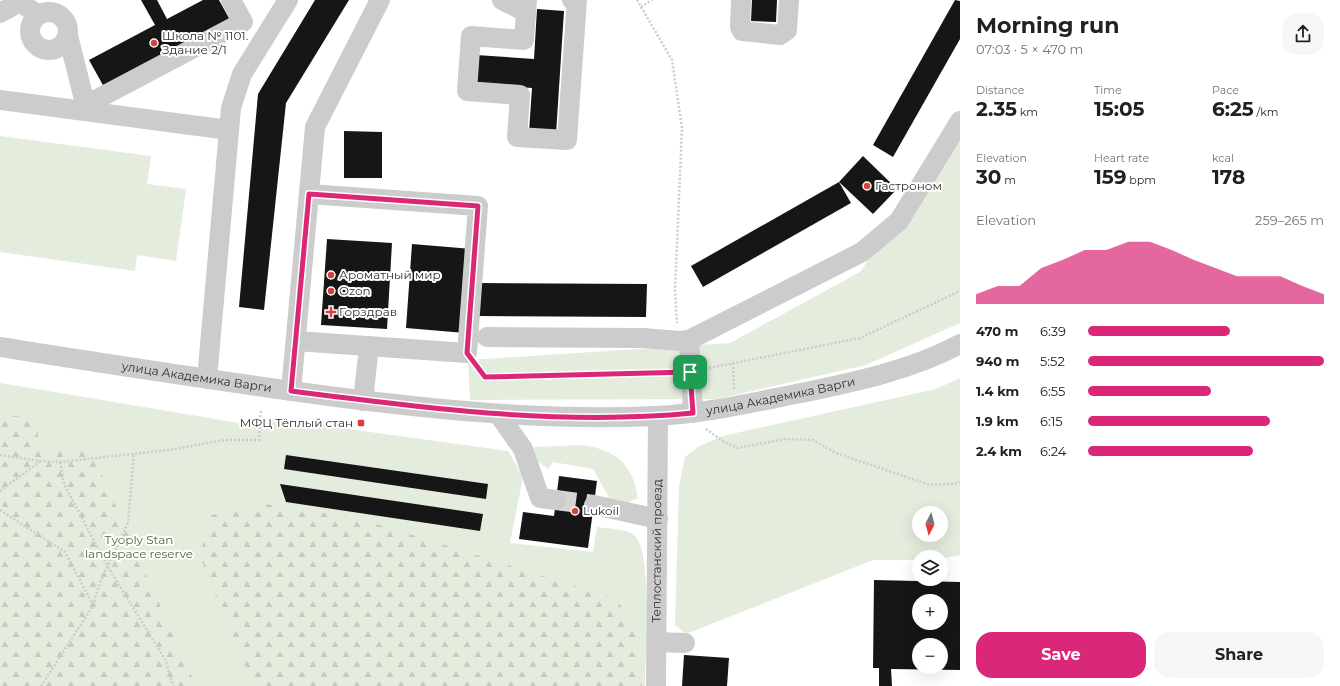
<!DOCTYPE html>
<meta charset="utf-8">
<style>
:root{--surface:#fff;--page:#f6f6f6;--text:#202124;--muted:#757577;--accent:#db2777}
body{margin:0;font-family:Montserrat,sans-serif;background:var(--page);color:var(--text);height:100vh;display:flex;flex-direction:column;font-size:15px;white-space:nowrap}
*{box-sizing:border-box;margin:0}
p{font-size:13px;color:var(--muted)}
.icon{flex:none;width:22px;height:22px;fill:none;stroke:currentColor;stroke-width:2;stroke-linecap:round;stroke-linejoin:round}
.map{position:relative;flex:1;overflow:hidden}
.sheet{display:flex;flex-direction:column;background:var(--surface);width:380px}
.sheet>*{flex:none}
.needle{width:26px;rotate:186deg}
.tools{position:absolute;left:912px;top:506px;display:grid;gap:8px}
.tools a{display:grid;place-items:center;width:36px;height:36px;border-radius:50%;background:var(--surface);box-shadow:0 4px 16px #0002;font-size:20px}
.pin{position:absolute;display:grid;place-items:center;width:34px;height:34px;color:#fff;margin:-17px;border-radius:8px;box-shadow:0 2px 6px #0006}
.round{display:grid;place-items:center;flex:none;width:42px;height:42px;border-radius:16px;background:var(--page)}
.overview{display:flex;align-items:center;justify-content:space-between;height:68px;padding:0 16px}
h1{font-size:22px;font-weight:700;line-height:30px}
.figures{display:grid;grid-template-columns:repeat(3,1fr);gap:6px;height:68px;padding:4px 16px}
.figures div{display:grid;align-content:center}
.figures b{font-size:20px;font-weight:700}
.figures small{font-size:11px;font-weight:400}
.figures p{font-size:11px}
.chart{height:112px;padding:8px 16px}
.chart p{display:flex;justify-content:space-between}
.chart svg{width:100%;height:72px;margin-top:4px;fill:var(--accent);opacity:.7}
.cta{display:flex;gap:8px;margin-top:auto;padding:8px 16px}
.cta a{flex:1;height:46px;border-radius:16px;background:var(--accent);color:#fff;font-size:16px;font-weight:700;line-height:46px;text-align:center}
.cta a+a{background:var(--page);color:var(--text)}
ul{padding:0 16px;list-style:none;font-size:13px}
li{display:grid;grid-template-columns:64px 48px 1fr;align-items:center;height:30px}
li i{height:10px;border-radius:5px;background:var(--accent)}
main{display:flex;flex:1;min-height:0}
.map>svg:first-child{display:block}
</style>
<main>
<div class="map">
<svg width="960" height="686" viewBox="0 0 960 686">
<defs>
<pattern id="forest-firs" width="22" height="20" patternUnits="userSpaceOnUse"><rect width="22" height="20" fill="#e4ecde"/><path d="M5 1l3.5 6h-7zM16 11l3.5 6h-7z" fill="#c4cbbf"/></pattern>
</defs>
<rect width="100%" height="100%" fill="#fff"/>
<g fill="#e4ecde" fill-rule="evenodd">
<polygon points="960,129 960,323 866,365 717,399 470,400 468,360 730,343 860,272"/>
<polygon points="0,136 151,156 147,184 186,189 176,261 137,255 135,271 0,252"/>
<path d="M960,378V555L941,559V557H919V560H873L686,634L675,625L679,486L685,457L698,447L722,436L936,389ZM919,513H941V535H919Z"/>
<path d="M0,383L258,426L276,419L508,451L523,477L510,543L593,552L597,527C607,529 627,528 635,536C653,553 645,658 645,686H0Z"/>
<path d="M583,445C617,451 632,463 638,498L629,502L611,501L593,469L553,462L548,469L536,460L534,447Z"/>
</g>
<g fill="url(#forest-firs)">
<polygon points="0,413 38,420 38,446 91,450 196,686 0,686"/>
<polygon points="265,504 361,519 617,599 637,634 642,686 258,686 244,664 201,559 207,516"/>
</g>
<g fill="#161616" fill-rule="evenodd">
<polygon points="141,0 157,0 167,19 203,0 219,0 230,20 104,87 89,60 155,25"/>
<polygon points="315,0 349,0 286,103 264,310 239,307 258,94"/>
<polygon points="752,0 777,0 776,22 751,21"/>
<polygon points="955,0 960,1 960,39 893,157 873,145"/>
<polygon points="537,9 564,11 556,134 529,132 532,88 474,84 476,55 534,59"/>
<polygon points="344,131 382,132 382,178 344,178"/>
<polygon points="863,156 897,189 873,214 839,182"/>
<polygon points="839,182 851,203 703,287 691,266"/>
<polygon points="327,239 392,243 387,329 321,325"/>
<polygon points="412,244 472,249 465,333 406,328"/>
<polygon points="479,283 647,284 646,317 478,316"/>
<polygon points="286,455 488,484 486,499 284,469"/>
<polygon points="559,476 597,481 588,548 519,539 523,512 554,516"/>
<polygon points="280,484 483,514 480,531 286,502"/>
<path d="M874,580L960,582V670L891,669L892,686H879V668H873ZM919,601H941V623H919ZM919,645H941V667H919Z"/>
<polygon points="684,655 729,658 727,686 682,686"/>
</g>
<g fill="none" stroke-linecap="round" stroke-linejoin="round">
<polyline stroke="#d5d5d5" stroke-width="20" stroke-dasharray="20 10" stroke-linecap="butt" points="556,500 594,505"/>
<g stroke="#ccc" stroke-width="2.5" stroke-dasharray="2 2" stroke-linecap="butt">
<polyline points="637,0 672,60 682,128 675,290 677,323"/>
<polyline points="641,7 652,0"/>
<polyline points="733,363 734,389"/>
<polyline points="478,368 485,377 672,372"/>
<polyline points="709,368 860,338 960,291"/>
<polyline points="706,429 724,442 738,448 785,439 813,440 836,453 930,485 952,484 960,482"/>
<polyline points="0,455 41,461 60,462 169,450 225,440 259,440 261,409"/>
<polyline points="60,462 64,484 108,567 166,661 173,686"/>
<polyline points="0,491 41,461"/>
<polyline points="0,510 65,552 93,605"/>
<polyline points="41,686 93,606 100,582 128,523 134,453"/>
</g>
<g stroke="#ccc" stroke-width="20">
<polyline points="502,0 526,12"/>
<polyline points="527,0 524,40 471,36 467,91 520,95 517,137 567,140 577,0 572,0"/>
<polyline points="741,0 740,27 742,31 780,35 787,30 789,0"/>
<circle cx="49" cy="31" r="19"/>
<polyline points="0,13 20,2 38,15"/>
<polyline points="68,36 87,111"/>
<polyline points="0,100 229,130"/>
<polyline points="86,105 243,22 231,0"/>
<polyline points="487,337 643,338 679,341 689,340 862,252 899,221 960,121"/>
<polyline points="689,340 693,413"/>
<polyline points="296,341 467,353 478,206 309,194"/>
<path id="s1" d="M0,347C115,365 229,383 344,398C448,411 552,421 656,416C705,414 754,402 801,393C854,382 912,370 960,344"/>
<polyline points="207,379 231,108 242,74 288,0"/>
<polyline points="291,391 315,127 380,0"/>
<polyline points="363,401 369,346"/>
<polyline points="499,415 523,449 540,498 556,500"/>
<polyline points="594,505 658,519"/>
<polyline points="656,642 685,643"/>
<path id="s2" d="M656,686L658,416"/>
</g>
</g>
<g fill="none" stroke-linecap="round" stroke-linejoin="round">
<g stroke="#fff" stroke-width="8">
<path id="route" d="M309,194L478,206L467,353L485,377L690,372L693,413C559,426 424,408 291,391Z"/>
</g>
<use href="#route" stroke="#db2777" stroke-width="5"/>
</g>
<g fill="#dc403c" stroke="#fff" stroke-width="1.5">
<circle cx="154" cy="43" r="4"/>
<circle cx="867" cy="186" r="4"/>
<circle cx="331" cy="275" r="4"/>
<circle cx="331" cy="291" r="4"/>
<path d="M329 306h4v4h4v4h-4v4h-4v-4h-4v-4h4z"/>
<rect x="357" y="419" width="8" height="8" rx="2"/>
<circle cx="575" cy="511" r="4"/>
</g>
<g text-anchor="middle" stroke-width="4" stroke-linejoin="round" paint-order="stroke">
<g font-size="12" fill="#2f2f2f" stroke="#fff" text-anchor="start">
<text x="162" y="40">Школа № 1101.<tspan x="162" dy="14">Здание 2/1</tspan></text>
<text x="875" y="190">Гастроном</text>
<text x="339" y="279">Ароматный мир</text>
<text x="339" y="295">Ozon</text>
<text x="339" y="316">Горздрав</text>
<text x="353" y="427" text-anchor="end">МФЦ Тёплый стан</text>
<text x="583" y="515">Lukoil</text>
</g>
<g font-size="12" fill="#2f2f2f" stroke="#fff">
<text dy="4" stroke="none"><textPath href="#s1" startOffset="199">улица Академика Варги</textPath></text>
<text dy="4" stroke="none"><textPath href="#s1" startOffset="787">улица Академика Варги</textPath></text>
<text dy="4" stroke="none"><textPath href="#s2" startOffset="135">Теплостанский проезд</textPath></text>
</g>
<g font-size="12" fill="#4f693f" stroke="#fff">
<text x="139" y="544">Tyoply Stan<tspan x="139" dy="14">landspace reserve</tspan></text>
</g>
</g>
</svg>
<div class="tools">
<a><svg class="needle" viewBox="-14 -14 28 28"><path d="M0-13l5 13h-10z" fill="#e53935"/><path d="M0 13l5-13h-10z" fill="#757577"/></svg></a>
<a><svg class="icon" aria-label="layers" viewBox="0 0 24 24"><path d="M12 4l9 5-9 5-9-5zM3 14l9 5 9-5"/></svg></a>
<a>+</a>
<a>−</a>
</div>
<div class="pin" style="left:690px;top:372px;background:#1e9e55"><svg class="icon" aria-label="arrive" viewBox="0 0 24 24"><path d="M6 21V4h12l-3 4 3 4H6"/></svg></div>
</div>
<section class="sheet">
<div class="overview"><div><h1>Morning run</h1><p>07:03 · 5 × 470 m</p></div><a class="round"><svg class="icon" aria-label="share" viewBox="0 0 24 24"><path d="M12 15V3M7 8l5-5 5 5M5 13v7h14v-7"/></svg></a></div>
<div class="figures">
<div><p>Distance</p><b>2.35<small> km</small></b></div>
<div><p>Time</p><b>15:05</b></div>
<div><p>Pace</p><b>6:25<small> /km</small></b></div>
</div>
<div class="figures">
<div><p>Elevation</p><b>30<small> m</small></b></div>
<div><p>Heart rate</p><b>159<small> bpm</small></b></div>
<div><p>kcal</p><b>178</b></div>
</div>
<div class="chart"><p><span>Elevation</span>259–265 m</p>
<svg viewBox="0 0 160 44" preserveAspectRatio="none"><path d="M0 44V38L10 33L20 33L30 22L40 17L50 11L60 11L70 6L80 6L90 11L100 17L110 22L120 27L130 27L140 27L150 33L160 38V44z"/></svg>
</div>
<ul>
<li><b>470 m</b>6:39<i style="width:60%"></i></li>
<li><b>940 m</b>5:52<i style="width:100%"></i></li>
<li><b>1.4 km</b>6:55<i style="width:52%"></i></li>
<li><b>1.9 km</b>6:15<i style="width:77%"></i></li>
<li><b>2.4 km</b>6:24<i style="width:70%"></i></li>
</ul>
<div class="cta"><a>Save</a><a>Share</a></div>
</section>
</main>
